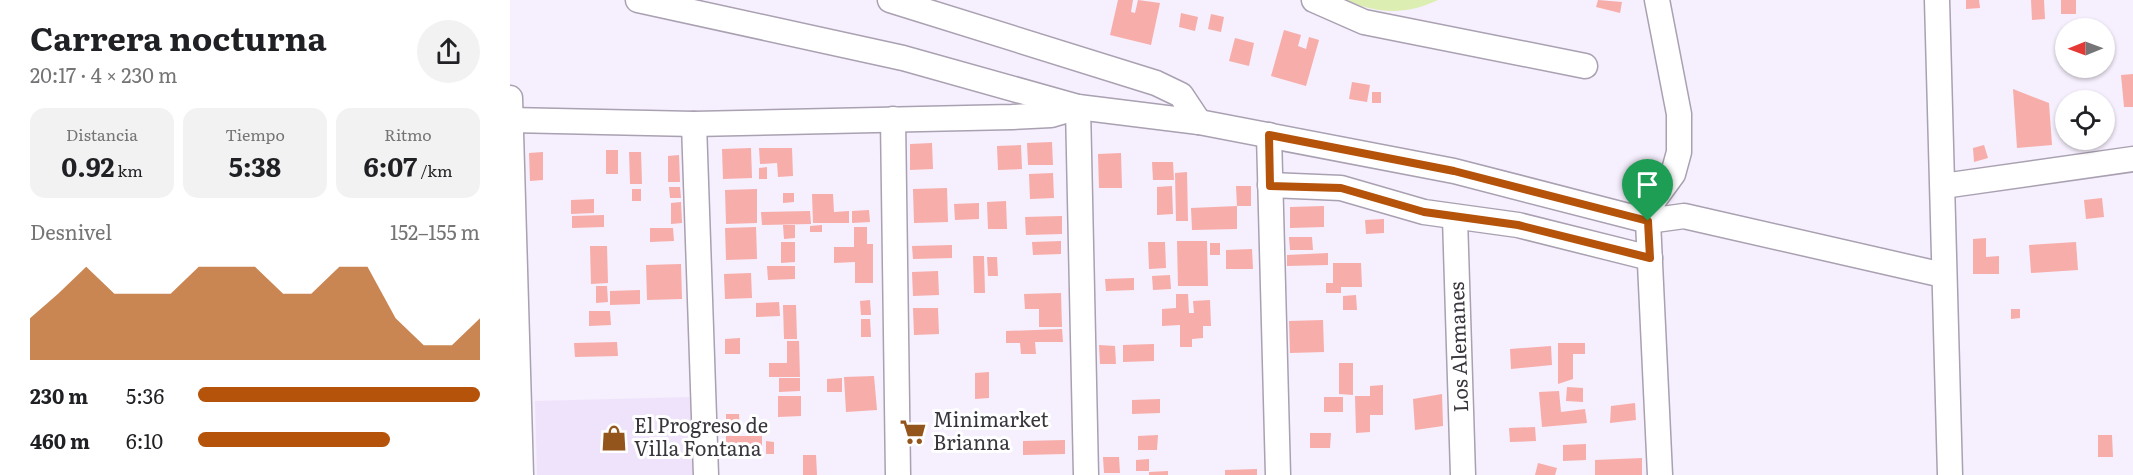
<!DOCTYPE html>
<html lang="es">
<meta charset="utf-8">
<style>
:root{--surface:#fff;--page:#f2f2f2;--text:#202124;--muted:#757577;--accent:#b45309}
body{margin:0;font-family:Literata,serif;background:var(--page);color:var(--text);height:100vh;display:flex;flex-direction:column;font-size:22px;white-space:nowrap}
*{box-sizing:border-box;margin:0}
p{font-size:20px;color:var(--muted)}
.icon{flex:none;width:33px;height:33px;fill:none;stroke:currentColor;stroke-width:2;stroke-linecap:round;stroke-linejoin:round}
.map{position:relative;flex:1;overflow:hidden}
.drawer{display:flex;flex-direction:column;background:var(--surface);width:510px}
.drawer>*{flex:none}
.needle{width:39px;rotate:269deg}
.buttons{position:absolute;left:1545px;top:18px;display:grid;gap:12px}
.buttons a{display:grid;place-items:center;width:60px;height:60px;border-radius:50%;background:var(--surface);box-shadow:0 2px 4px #0004;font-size:30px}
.pin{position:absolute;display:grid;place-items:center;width:51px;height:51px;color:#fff;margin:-62px -26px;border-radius:50% 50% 50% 0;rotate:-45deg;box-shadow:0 0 6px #0007}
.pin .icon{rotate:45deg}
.round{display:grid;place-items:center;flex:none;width:63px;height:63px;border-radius:32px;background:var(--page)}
.head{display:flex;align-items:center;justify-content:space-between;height:102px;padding:0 30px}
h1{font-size:33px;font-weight:700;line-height:45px}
.metrics{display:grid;grid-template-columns:repeat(3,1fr);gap:9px;height:102px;padding:6px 30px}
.metrics div{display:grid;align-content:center;border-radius:15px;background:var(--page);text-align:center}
.metrics b{font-size:26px;font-weight:700}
.metrics small{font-size:16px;font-weight:400}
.metrics p{font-size:16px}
.chart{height:168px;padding:12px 30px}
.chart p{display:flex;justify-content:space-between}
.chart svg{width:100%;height:108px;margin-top:6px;fill:var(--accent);opacity:.7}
ul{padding:0 30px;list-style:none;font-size:20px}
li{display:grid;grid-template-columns:96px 72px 1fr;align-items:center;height:45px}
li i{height:15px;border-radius:8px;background:var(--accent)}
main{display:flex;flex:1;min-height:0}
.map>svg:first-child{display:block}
</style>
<main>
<section class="drawer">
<div class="head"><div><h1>Carrera nocturna</h1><p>20:17 · 4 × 230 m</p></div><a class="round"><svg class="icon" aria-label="share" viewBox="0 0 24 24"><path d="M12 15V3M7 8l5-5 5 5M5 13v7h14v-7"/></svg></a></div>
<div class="metrics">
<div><p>Distancia</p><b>0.92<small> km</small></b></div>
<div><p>Tiempo</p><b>5:38</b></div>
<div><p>Ritmo</p><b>6:07<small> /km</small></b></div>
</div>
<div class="chart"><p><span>Desnivel</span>152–155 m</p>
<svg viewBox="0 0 160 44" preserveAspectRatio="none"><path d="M0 44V27L10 17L20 6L30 17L40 17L50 17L60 6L70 6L80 6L90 17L100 17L110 6L120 6L130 27L140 38L150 38L160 27V44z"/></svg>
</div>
<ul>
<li><b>230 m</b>5:36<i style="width:100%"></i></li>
<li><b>460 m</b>6:10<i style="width:68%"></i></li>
</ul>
</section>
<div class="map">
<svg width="1623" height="475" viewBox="0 0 1623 475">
<rect width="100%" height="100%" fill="#f6effd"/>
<polygon fill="#efe3fb" points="181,397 183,475 27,475 25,401"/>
<path fill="#ddeeb3" d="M835,0H928C897,15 867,14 835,0Z"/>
<g fill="#f7ada9">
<polygon points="608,0 623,0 621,12 625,13 628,0 650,3 641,45 600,35"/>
<polygon points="1088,0 1112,2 1110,13 1086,7"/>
<polygon points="1456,0 1469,0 1470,8 1456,9"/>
<polygon points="1521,0 1534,0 1535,19 1522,20"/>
<rect x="1551" y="0" width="15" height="14"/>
<polygon points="671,13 688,17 685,31 669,27"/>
<polygon points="701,14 714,17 711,32 698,29"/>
<polygon points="774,30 791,35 788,46 796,49 799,37 809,40 796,86 761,76"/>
<polygon points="725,38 744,43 739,66 719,61"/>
<polygon points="1623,74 1623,107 1614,107 1611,75"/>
<polygon points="842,82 860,85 857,102 839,99"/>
<polygon points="1503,89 1539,103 1542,145 1507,148"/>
<rect x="862" y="92" width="9" height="11"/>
<polygon points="542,142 543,165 518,165 517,143"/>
<polygon points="422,143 423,169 400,170 400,144"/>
<polygon points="511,145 512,169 488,170 487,146"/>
<polygon points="1474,145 1478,158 1464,162 1463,148"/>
<polygon points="241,148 242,178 213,179 212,149"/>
<polygon points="249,148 282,148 283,176 268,177 267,163 250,164"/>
<rect x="96" y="150" width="12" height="24"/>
<polygon points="33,152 33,180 20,181 19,153"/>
<polygon points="119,152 131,152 132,184 120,184"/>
<polygon points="611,153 612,188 589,188 588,154"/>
<polygon points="169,155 170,182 158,182 158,156"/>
<polygon points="642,162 663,162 664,180 643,180"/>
<polygon points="257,167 257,179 249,179 249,168"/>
<polygon points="677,172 678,221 666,221 665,173"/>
<polygon points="543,173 544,198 520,199 519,174"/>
<polygon points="662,186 663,214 647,215 647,187"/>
<polygon points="726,186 741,186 741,206 727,206"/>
<polygon points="159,187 170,187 171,198 160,198"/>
<polygon points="437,188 438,222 404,223 403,189"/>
<rect x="122" y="189" width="9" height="12"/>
<polygon points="247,189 247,223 216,224 215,190"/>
<polygon points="273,193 284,193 284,202 273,203"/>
<polygon points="302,194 323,194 324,212 339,211 339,223 303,223"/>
<polygon points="1592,198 1594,217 1576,219 1574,200"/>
<polygon points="84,199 84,213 61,214 61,200"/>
<polygon points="496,201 497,229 478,229 477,202"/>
<polygon points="171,202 172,223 161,224 161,203"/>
<polygon points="469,203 469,219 445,220 444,204"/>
<polygon points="727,206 727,229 682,230 681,208"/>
<polygon points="814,206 814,227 780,228 780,207"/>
<polygon points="359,210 360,222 342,223 342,211"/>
<polygon points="300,211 301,224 252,225 251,212"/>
<polygon points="94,215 94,227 62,228 62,216"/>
<polygon points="552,216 552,234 516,235 515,217"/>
<polygon points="874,219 874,233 856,234 855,220"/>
<polygon points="273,225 285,225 285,238 274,239"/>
<polygon points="312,225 312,232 300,232 300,226"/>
<polygon points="246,227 247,259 216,260 215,228"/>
<polygon points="344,227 357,227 357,244 363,244 363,283 345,283 345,262 324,263 324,247 344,247"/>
<polygon points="140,228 163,228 164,241 140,242"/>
<polygon points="779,237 802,237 803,250 780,250"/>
<polygon points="1476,238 1476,257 1489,256 1489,274 1463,274 1463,239"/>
<polygon points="551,241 551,254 523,255 522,242"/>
<polygon points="667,241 697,241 698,286 668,286"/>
<polygon points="271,242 285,242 285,262 271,263"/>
<polygon points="638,242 655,242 656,268 639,269"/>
<polygon points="1566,242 1568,270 1521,273 1519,245"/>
<rect x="700" y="243" width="10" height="12"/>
<polygon points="442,245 442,258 403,259 402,246"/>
<polygon points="80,246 97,246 98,283 81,284"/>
<polygon points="742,249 743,269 716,269 716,250"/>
<polygon points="818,253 818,265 777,266 777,255"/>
<polygon points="463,256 474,256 475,293 464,293"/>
<polygon points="477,257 487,257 488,276 478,276"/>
<polygon points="823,263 851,263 852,287 831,287 831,293 816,293 816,283 823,283"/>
<polygon points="171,264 172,299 137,300 136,265"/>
<polygon points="257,266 285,266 285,279 258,280"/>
<polygon points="428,271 429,295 403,296 402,272"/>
<polygon points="241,273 242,298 215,299 214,274"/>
<polygon points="660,275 661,289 643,290 642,276"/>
<polygon points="624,278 624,290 596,291 595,279"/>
<polygon points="86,286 97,286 98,302 86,303"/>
<polygon points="130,290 130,304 100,305 100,291"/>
<polygon points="551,293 552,327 529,327 529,309 515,309 514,294"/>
<polygon points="666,294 678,294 679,313 684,313 683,301 700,300 701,326 693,326 693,338 682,339 682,347 670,347 670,325 652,326 652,309 666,308"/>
<polygon points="846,295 847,310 833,310 833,296"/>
<polygon points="360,300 361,315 351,315 350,301"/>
<polygon points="269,302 270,316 246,317 246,303"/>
<polygon points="273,305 286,305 287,339 274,339"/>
<polygon points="403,308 428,308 429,334 404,335"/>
<polygon points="1501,309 1510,309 1510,318 1501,319"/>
<polygon points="79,311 100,311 101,325 79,326"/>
<polygon points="351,319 360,319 361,337 351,337"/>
<polygon points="813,320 814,352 780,353 779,321"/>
<polygon points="552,329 553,342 525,342 526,354 511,354 510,343 496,343 496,331"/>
<polygon points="230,338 230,354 215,354 215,339"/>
<polygon points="277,341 289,341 290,377 259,377 259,363 277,363"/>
<polygon points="107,342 108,356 65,357 64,343"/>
<polygon points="1048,343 1075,343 1075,354 1063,354 1063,379 1048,384"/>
<polygon points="644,344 644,361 613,362 613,345"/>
<polygon points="589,345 605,346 606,364 590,364"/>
<polygon points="1041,346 1042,365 1001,369 1000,349"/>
<polygon points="829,363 843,363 843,395 829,394"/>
<polygon points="479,372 479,398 465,399 465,373"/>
<polygon points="364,376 367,410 336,412 334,377"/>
<polygon points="269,378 290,378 290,391 269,392"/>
<polygon points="332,378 332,392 317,392 317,379"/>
<polygon points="873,385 873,415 860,415 860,432 846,433 845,396 860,396 860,386"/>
<polygon points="1057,387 1073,388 1073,402 1056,401"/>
<polygon points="1049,391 1051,412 1075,409 1077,423 1032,427 1029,392"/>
<polygon points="932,394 933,426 905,430 903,399"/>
<polygon points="268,396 291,396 291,416 268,417"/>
<rect x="814" y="397" width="19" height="15"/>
<polygon points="650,399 650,413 622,414 622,400"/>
<polygon points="1125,403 1126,420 1100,423 1101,406"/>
<polygon points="216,414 229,414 230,433 216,433"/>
<polygon points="1025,427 1026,441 1000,442 999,428"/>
<polygon points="800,433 821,433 820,448 800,448"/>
<polygon points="648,435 647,450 628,450 628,436"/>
<polygon points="1588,435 1602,435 1603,457 1588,457"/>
<polygon points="216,436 252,436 252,454 216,455"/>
<polygon points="555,440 555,454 513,455 513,441"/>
<polygon points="256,441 264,442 264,454 256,454"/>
<polygon points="1076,444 1076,460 1053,461 1053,445"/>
<polygon points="293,455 306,455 307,475 293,475"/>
<polygon points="593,457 609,457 610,473 594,473"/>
<polygon points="1132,458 1132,475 1085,475 1085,460"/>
<polygon points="639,459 639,471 626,471 626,460"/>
<polygon points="1028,463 1047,468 1045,475 1025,475"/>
<polygon points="747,469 747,475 715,475 715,470"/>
<polygon points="658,471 658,475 639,475 639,472"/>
</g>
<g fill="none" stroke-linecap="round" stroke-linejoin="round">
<g stroke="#a9a0b1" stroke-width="27">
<g id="street">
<polyline points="128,0 393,58 568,107 689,122 944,171 1138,221 1174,216 1433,275"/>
<polyline points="380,0 646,83 671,95 689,122"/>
<polyline points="804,0 854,22 1075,66"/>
<polyline points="1147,0 1169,114 1169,152 1163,174 1144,200 1138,221 1150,475"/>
<polyline points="1427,0 1440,475"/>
<polyline points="0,98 11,475"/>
<polyline points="383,119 388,475"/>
<polyline points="0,120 184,124 502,117 541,115 568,107 576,475"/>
<polyline points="184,124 196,475"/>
<polyline points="759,135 768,475"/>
<polyline points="760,185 831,188 914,212 1008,225 1140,258"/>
<polyline points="1433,186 1623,159"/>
<polyline points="945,218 953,475"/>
</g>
</g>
<use href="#street" stroke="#fff" stroke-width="24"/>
</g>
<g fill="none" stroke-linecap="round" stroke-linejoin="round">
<g stroke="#fff" stroke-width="12">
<polygon id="route" points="759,135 944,171 1138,221 1140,258 1008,225 914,212 831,188 760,186"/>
</g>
<use href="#route" stroke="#b45309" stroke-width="8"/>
</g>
<defs>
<g id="supermarket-bare" transform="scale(2.07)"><path d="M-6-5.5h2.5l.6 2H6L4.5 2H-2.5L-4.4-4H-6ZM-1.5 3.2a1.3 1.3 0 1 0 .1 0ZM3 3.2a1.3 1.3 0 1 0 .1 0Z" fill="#94551c" stroke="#fff" stroke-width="2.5" paint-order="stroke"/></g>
<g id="shop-bare" transform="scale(2.07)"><path d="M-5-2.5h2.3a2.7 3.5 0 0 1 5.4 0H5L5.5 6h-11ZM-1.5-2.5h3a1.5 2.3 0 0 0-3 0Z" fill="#94551c" stroke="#fff" stroke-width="2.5" paint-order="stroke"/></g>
</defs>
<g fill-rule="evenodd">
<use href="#supermarket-bare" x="403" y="432"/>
<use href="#shop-bare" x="104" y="438"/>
</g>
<g text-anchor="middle" stroke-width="6" stroke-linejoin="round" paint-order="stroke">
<g font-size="20" fill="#38353c" stroke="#fff">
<text transform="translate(949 347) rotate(-92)" y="7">Los Alemanes</text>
</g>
<g font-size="20" fill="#38353c" stroke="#fff" text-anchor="start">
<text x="423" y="427">Minimarket<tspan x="423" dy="23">Brianna</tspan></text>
<text x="124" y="433">El Progreso de<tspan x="124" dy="23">Villa Fontana</tspan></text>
</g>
</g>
</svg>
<div class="buttons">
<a><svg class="needle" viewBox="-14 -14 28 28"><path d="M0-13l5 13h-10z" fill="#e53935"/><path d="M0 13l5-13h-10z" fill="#757577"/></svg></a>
<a><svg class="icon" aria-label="locate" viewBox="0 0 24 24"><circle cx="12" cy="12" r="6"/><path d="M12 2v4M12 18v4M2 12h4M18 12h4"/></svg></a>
</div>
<div class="pin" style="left:1138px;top:221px;background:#1e9e55"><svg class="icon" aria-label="arrive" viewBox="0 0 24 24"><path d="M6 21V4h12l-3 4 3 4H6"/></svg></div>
</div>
</main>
